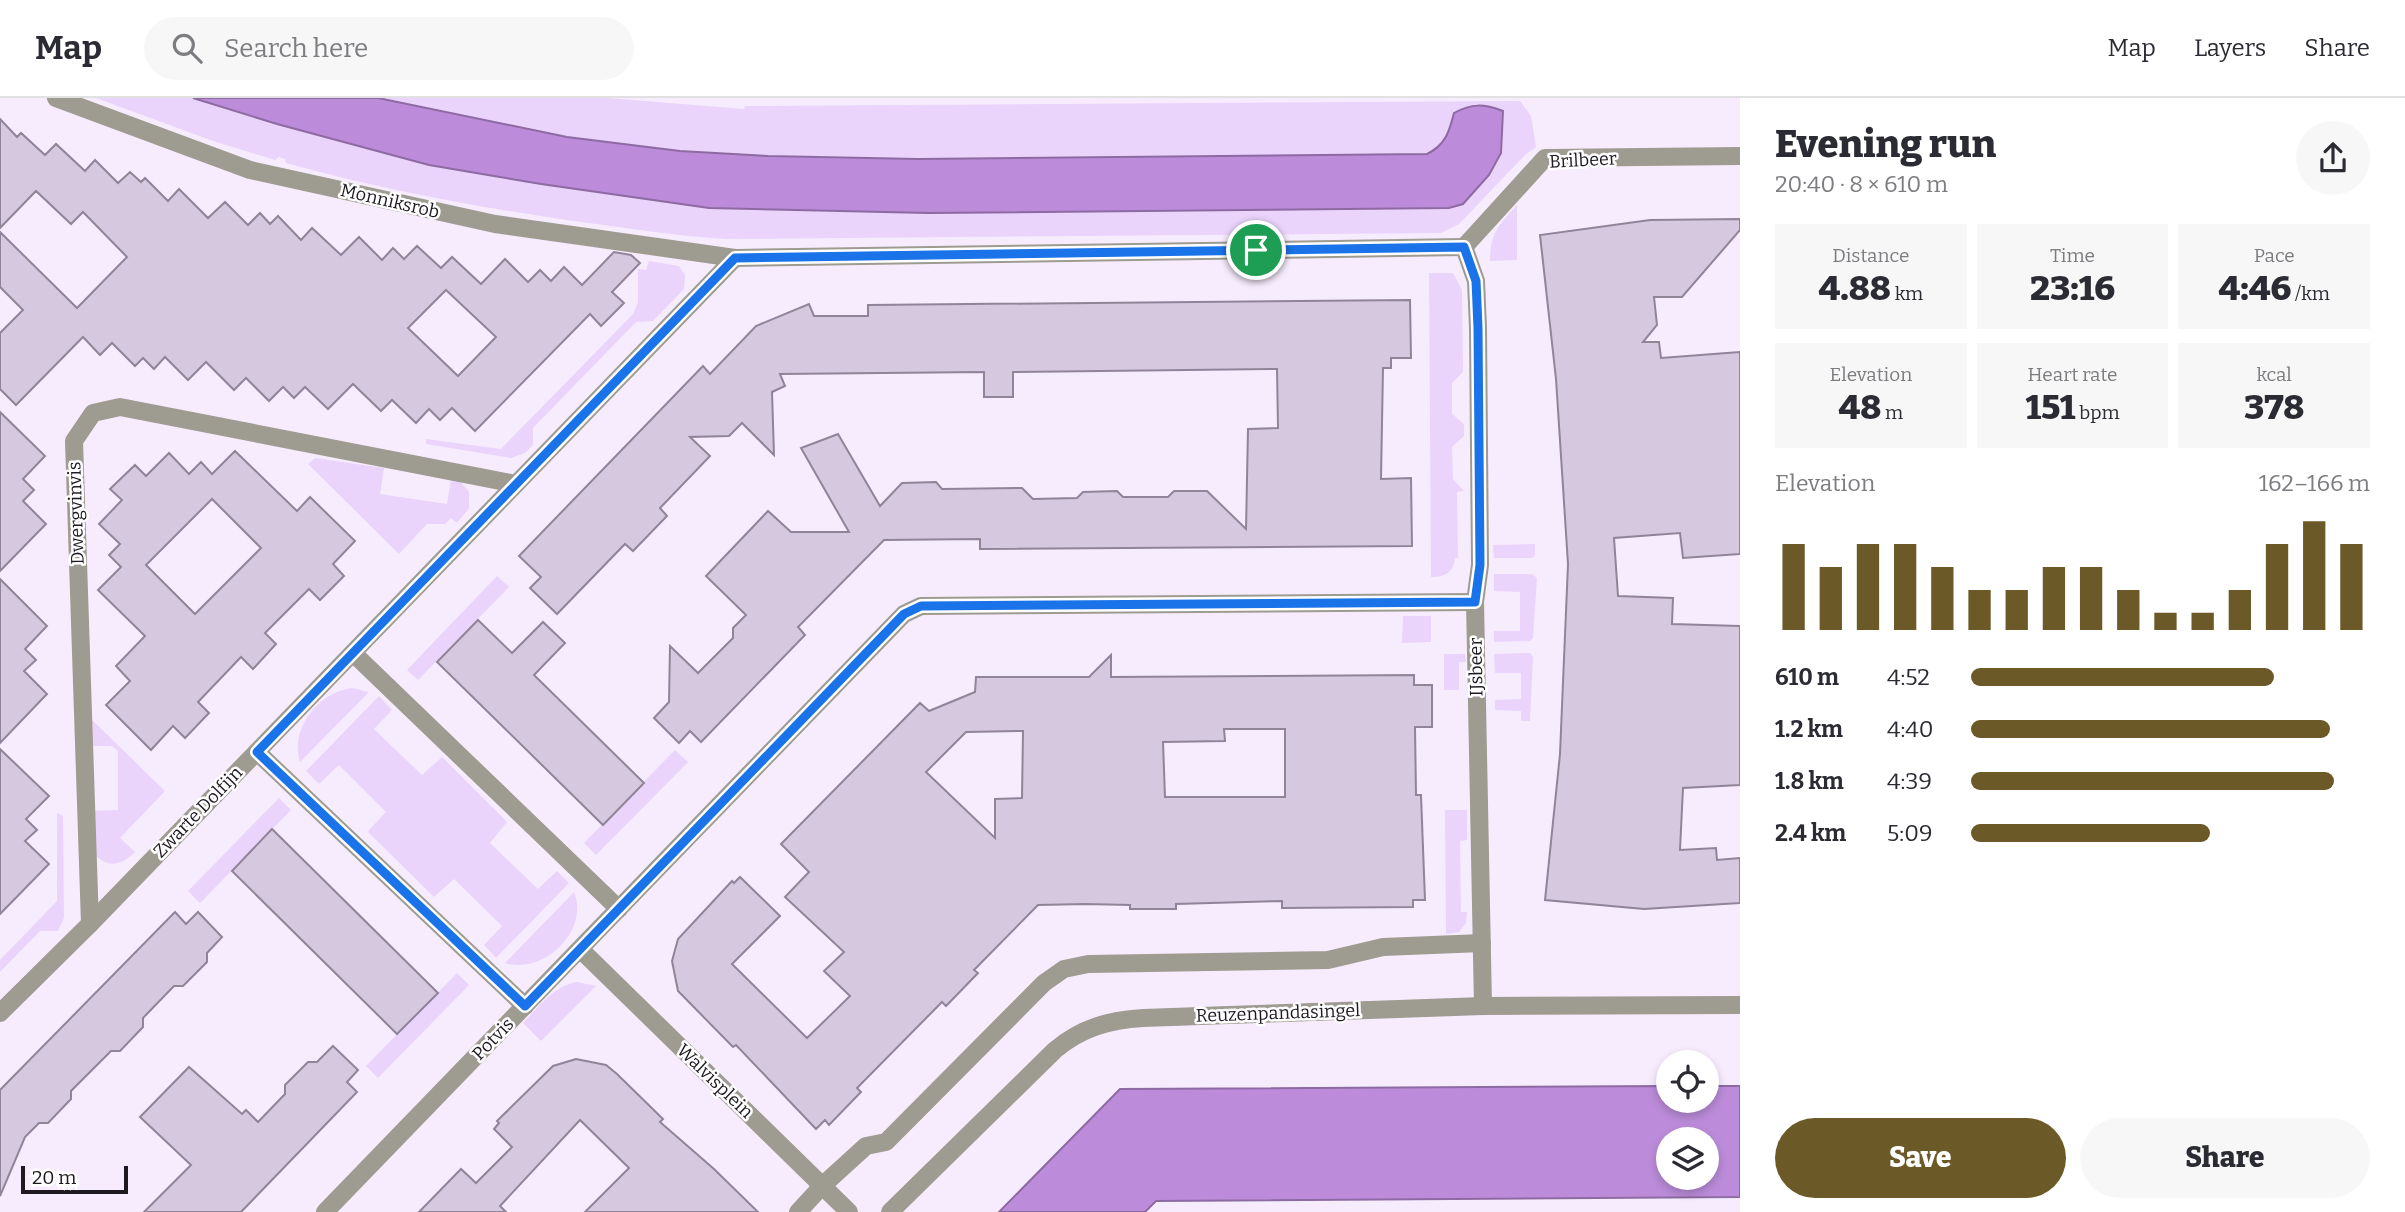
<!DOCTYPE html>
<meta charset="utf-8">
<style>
:root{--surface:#fff;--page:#f7f7f7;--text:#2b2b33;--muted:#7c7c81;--line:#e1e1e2;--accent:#6b5a27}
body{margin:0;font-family:Bitter,serif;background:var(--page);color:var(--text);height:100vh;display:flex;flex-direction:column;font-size:26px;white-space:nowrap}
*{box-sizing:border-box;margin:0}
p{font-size:23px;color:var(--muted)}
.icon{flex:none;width:38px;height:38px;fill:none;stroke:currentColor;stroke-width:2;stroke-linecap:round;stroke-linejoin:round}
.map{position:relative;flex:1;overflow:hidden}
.drawer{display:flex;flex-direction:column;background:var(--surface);width:665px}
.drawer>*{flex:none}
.buttons{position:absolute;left:1656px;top:952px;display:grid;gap:14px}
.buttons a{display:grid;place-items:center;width:63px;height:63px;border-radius:50%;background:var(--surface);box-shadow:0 4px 10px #0003;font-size:35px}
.scale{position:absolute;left:21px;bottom:18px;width:107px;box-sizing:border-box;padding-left:7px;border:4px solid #1e1921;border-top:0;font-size:19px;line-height:24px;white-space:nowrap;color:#1e1921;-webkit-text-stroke:5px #fefefe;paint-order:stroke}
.pin{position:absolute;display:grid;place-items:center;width:60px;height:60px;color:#fff;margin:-30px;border:4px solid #fff;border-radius:50%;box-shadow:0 2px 7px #0007}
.round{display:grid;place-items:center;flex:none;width:74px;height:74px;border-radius:37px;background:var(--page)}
.summary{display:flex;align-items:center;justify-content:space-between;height:119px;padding:0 35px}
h1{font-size:38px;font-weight:800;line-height:52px}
.figures{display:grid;grid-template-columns:repeat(3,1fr);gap:10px;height:119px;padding:7px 35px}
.figures div{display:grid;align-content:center;border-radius:0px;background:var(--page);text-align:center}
.figures b{font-size:35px;font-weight:800}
.figures small{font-size:19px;font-weight:400}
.figures p{font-size:19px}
.chart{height:196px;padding:14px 35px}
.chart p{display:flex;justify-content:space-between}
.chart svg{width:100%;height:126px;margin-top:7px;stroke:var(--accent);stroke-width:6}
.action{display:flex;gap:14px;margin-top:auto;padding:14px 35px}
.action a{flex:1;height:80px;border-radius:42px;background:var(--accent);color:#fff;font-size:28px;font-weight:800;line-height:80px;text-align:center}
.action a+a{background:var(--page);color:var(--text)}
ul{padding:0 35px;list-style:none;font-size:23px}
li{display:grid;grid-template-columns:112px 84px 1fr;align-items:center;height:52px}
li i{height:18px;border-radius:9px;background:var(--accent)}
header{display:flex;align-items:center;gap:42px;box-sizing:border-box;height:98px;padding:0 35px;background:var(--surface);border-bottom:2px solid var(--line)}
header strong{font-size:33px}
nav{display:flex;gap:38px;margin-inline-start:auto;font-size:24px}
.search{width:490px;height:63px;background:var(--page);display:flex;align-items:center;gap:18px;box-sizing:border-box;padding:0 24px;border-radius:38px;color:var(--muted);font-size:26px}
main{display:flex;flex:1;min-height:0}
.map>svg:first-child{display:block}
</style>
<header>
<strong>Map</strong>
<div class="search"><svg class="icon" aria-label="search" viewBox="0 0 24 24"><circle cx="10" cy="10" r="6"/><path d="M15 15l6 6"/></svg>Search here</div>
<nav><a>Map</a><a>Layers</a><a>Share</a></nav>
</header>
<main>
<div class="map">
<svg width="1740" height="1114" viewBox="0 0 1740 1114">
<rect width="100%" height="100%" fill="#f7ecfe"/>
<g fill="#ebd4fb">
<path d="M96,0H193L277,26L429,67L541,86L709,110L928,115L1449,110L1464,106L1489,77L1501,55L1503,34L1454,14C1449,34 1445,46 1427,56L918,61L723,56L680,53L567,39L378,0H608L744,11L745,8L1520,3L1531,18L1536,49L1525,57L1459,126L1441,135L726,141C673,138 620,129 567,122C472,108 379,91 286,65L285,61L279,59L275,62L213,43Z"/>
<path d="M1517,107V162L1490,163C1490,135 1499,127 1517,107Z"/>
<polygon points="649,163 679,168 685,177 684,191 653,223 636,224 533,330 533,347 525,355 511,360 426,346 426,341 501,351 633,216 638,204 638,171 646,172"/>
<path d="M1429,175H1453L1462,192L1463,274L1452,285V316L1464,326V338L1452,349L1453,381L1464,393L1457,394L1458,460H1455C1453,475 1445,479 1431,479Z"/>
<polygon points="315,360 384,370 380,396 447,406 451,381 459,382 469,394 469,410 457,425 451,420 445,426 427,426 399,456 308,366"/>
<polygon points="1535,446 1535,457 1532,460 1494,460 1493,447"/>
<polygon points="1494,476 1532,476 1537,480 1533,540 1530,543 1494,544 1494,533 1520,533 1520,494 1494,493"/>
<polygon points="497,478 509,489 418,582 407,572"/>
<polygon points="1403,518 1431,518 1431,544 1402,545"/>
<polygon points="1530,555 1533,559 1530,623 1521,623 1521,613 1495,612 1495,602 1521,601 1521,575 1495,575 1494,556"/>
<polygon points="1444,556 1465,556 1466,564 1459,564 1459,592 1444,592"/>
<path d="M352,590L369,594L300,664C289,631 319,594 352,590Z"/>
<polygon points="379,598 392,612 374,631 422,677 442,659 507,724 490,745 538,791 557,773 569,785 496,860 484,847 502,828 454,781 434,799 369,735 368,733 386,714 339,667 319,686 306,673"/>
<path d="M90,620L165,693L120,740L135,754C123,766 110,771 96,758L92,713L118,712V653L112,648H91Z"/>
<polygon points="675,652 688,664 596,757 584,745"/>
<polygon points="279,700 291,712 200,805 188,793"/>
<polygon points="1445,712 1467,712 1467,742 1460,743 1461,814 1467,814 1466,825 1459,834 1446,836"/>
<polygon points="57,715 63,718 64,820 58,833 40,833 0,874 0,862 57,803"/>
<path d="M574,794C590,833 543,877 505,865Z"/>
<polygon points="457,875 469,887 378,980 366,968"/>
<path d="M577,884L596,888L541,943L523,925C539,909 553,888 577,884Z"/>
</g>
<g fill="#bc8cda" stroke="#8d6aa2" stroke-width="2" fill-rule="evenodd">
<path d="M193,0H378L567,39L680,53L768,58L918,61L1427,56C1445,47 1449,35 1454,15C1472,5 1484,6 1503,13L1501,55L1489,77L1463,106L1449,110L928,115L709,110L541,86L429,67L277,26Z"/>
<path d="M1668,988V1003H1706V988H1740V1099L1156,1103L1145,1114H999L1120,991ZM1706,1041V1080H1668V1041Z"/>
</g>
<g fill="#d6c8df" stroke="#918499" stroke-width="2" fill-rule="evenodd">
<path d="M0,21L17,39L21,35L45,57L56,46L85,73L95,62L118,85L130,74L141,84L145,80L168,103L179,91L208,120L225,104L248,127L260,115L270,126L278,118L301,142L312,130L341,157L359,139L382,162L393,150L404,161L417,148L441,170L452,159L481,186L505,161L528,184L540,172L551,183L564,169L582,187L614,154L631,157L640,165L612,194L624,205L601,228L590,216L475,333L452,310L440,322L429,311L416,325L392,302L381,313L353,286L328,311L305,289L294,300L283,289L269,303L246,280L234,292L206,264L188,282L165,259L154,271L143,260L135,268L112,245L100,257L83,239L16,307L0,291V235L23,212L0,189V134L77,210L127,159L83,114L71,126L36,93L0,130ZM446,192L496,239L458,278L408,230Z"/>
<polygon points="1740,121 1740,132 1682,199 1654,199 1657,227 1643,244 1659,244 1661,260 1740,254 1740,456 1683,460 1680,435 1614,440 1618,498 1673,500 1672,526 1740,528 1740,687 1683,690 1680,752 1716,750 1717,762 1740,760 1740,805 1644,811 1545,802 1560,656 1568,466 1556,281 1540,137 1650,122"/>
<polygon points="1410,202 1411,260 1391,260 1391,270 1383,270 1381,381 1411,380 1412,448 980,451 980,441 884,442 798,529 805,537 701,644 690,633 679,645 654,620 669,604 670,548 698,575 733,540 733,530 746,517 706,478 768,413 791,434 849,434 801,350 838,336 880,408 902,385 936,384 942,391 1022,390 1033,401 1077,400 1083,394 1117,393 1123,399 1168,399 1174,393 1207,393 1246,431 1248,331 1278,330 1277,271 1013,274 1013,299 984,299 984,274 780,276 785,288 772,294 774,357 742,325 729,338 690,339 710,358 660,410 667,418 633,453 625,446 557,516 530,490 541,479 519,458 703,268 710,276 756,228 809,206 814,218 868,218 868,207"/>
<polygon points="0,314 45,358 23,381 34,392 23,403 46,426 0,473"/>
<path d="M235,353L297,413L310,399L355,443L333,466L344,478L320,502L309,491L265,535L276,546L253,571L241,559L198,604L209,615L185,640L173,628L151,652L106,607L130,583L116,568L145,538L98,492L121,469L109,457L120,446L99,426L122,402L110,391L135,367L146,378L169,355L189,376L201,364L212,376ZM212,401L261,450L195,516L146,467Z"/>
<polygon points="0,481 47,528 25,551 36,562 24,573 47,596 0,645"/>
<polygon points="478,522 512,555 543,524 565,545 534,577 644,685 603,727 437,564"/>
<path d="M1111,557V579L1414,577V587H1432V629H1415L1416,697H1421L1425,802H1413V809L1282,810V803L1176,806V811H1130V807L1085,806L1038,807L974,872L978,875L946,908L942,904L857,990L861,994L829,1027L825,1022L816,1031L736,947L733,949L678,893L672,863L678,841L732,783L734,785L740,779L780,818L732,866L807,940L850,898L824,873L844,854L785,799L809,774L781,746L920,605L929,613L975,594L976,579H1089ZM1224,631H1285V699H1165L1163,644L1225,643ZM1023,633L1022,700L995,701V740L926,674L966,634Z"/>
<polygon points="0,651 49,698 26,721 37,732 25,743 49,766 0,816"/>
<polygon points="272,731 438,895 397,936 232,773"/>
<polygon points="175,814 186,826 198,814 222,839 207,855 207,864 183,888 174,888 143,920 143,929 120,953 111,953 71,993 71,1001 48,1025 39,1025 25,1039 0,1098 0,992"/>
<polygon points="333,948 358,972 347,984 357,994 241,1114 144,1114 191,1067 140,1019 189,969 242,1016 246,1012 258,1024 285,996 285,987 308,964 317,964"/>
<polygon points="576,961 606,967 617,976 663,1021 660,1024 714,1071 758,1114 585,1114 629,1070 580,1022 500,1108 506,1114 419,1114 461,1071 476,1085 512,1049 494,1031 499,1025 497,1023 553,968"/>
</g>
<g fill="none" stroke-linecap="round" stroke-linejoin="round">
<g stroke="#9e9b90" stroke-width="18">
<polyline points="56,0 250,72 495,126 735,160"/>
<polyline points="1464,149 1476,183 1478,230 1480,467 1475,504 1483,908"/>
<polyline points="1464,149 1545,60 1740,58"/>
<polyline points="353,555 619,811"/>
<polyline points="257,654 525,908"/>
<polyline points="90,826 74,343 93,315 120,309 516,386"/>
<polyline points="580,851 849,1114"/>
<polyline points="0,915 90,826 735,160 1464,149"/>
<polyline points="325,1114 904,516 921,508 1475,504"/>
<polyline points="798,1114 822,1088 866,1048 886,1044 1044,885 1064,871 1088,866 1328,862 1383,849 1482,845"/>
<path d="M890,1114L1055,952C1081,930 1109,922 1143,920L1483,908L1740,907"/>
</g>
</g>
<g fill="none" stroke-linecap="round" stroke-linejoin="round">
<g stroke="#fff" stroke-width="14">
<polygon id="route" points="1464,149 1476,183 1478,230 1480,467 1475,504 921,508 904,516 525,908 257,654 735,160"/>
</g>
<use href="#route" stroke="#1a73e8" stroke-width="9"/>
</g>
<g text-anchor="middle" stroke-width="5" stroke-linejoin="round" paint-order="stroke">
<g font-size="18" fill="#1e1921" stroke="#fefefe">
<text transform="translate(1583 62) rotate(-3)" y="6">Brilbeer</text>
<text transform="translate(390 103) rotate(13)" y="6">Monniksrob</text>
<text transform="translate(76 415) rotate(-92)" y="6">Dwergvinvis</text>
<text transform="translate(1476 569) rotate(-91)" y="6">IJsbeer</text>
<text transform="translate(198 714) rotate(-46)" y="6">Zwarte Dolfijn</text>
<text transform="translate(1278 915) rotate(-2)" y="6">Reuzenpandasingel</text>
<text transform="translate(493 941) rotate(-46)" y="6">Potvis</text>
<text transform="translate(715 983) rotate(44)" y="6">Walvisplein</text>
</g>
</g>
</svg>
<div class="buttons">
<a><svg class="icon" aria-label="locate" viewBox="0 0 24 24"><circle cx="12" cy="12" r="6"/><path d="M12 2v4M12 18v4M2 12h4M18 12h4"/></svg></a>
<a><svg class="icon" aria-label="layers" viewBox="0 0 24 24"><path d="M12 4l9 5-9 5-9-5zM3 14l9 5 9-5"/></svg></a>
</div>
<div class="scale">20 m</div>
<div class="pin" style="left:1256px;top:152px;background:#1e9e55"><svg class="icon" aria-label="arrive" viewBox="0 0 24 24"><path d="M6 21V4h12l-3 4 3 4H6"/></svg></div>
</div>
<section class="drawer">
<div class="summary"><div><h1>Evening run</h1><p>20:40 · 8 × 610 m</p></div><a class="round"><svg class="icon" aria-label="share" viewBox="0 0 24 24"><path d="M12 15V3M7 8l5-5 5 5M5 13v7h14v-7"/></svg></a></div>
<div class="figures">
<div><p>Distance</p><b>4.88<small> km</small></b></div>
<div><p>Time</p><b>23:16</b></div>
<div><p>Pace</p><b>4:46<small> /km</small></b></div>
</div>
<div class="figures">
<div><p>Elevation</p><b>48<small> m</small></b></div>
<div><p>Heart rate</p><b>151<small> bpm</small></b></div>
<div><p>kcal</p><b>378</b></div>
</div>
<div class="chart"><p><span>Elevation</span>162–166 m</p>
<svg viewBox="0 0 160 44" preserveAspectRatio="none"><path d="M5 44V14M15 44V22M25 44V14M35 44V14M45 44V22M55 44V30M65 44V30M75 44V22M85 44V22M95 44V30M105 44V38M115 44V38M125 44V30M135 44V14M145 44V6M155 44V14"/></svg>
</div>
<ul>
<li><b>610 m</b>4:52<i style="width:76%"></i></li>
<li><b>1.2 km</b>4:40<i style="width:90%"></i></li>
<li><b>1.8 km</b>4:39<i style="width:91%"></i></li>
<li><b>2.4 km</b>5:09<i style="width:60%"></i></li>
</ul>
<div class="action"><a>Save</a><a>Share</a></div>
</section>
</main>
